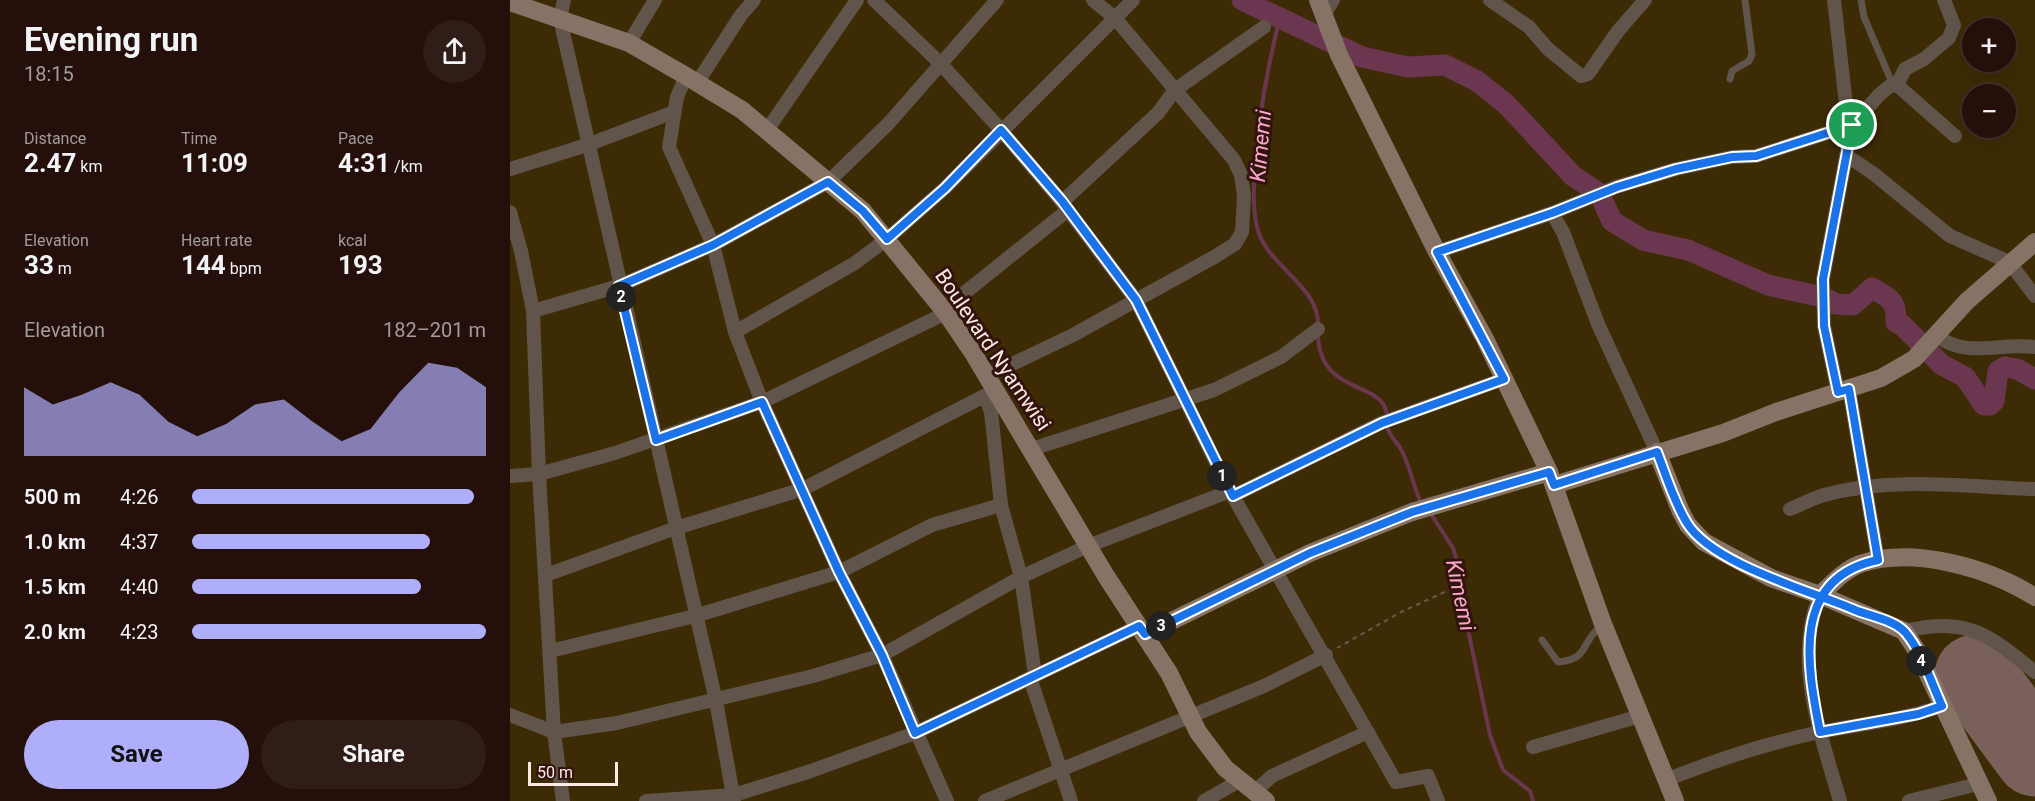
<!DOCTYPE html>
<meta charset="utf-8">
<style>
:root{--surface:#240f0a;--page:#301d18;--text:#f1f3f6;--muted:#a39c9c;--line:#412f2b;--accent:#afaefa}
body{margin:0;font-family:Roboto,sans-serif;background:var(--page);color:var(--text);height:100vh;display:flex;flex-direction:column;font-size:22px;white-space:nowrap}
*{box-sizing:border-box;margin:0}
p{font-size:20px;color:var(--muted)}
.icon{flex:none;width:33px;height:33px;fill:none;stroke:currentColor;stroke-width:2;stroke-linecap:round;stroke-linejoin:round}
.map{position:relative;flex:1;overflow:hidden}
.drawer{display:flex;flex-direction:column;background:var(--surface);width:510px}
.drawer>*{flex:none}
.fabs{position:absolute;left:1452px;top:18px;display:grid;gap:12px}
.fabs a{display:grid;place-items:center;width:54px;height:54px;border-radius:50%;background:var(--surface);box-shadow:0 6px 24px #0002,0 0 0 2px var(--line);font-size:30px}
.scale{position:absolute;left:18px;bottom:15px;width:90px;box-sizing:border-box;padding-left:6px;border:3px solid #feeae4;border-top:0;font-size:16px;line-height:21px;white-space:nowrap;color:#feeae4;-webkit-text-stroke:4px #30140d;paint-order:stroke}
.pin{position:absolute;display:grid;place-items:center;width:51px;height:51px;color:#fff;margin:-26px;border:3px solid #fff;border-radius:50%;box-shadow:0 2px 6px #0007}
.km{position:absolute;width:30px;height:30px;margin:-15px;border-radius:50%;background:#222;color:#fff;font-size:16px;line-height:30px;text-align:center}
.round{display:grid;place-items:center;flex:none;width:63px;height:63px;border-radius:32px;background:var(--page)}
.summary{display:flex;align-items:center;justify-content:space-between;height:102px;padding:0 24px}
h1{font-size:33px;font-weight:700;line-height:45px}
.stats{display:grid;grid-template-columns:repeat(3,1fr);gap:9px;height:102px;padding:6px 24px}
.stats div{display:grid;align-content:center}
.stats b{font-size:26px;font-weight:700}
.stats small{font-size:16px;font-weight:400}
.stats p{font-size:16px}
.chart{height:168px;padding:12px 24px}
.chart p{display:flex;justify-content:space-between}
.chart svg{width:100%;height:108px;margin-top:6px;fill:var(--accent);opacity:.7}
.button{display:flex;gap:12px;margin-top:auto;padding:12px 24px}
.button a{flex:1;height:69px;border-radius:36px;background:var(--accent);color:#111;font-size:24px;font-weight:700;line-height:69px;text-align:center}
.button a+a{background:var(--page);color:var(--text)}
ul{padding:0 24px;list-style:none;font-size:20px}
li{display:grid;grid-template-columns:96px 72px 1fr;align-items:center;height:45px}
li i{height:15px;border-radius:8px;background:var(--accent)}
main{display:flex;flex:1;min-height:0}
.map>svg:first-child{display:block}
</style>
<main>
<section class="drawer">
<div class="summary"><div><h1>Evening run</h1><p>18:15</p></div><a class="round"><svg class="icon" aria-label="share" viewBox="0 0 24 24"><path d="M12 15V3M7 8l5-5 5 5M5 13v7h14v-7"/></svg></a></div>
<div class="stats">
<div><p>Distance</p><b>2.47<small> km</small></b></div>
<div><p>Time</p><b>11:09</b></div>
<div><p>Pace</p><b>4:31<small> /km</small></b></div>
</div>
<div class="stats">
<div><p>Elevation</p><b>33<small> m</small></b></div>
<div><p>Heart rate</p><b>144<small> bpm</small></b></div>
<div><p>kcal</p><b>193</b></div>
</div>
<div class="chart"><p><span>Elevation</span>182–201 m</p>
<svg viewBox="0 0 160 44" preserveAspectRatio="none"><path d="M0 44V16L10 23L20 19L30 14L40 19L50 30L60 36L70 31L80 23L90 21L100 30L110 38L120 33L130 18L140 6L150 8L160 16V44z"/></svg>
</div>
<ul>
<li><b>500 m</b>4:26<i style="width:96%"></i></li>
<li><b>1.0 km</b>4:37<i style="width:81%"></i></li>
<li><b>1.5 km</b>4:40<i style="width:78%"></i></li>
<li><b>2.0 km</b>4:23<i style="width:100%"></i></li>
</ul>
<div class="button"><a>Save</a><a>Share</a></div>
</section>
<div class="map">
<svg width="1525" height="801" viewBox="0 0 1525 801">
<rect width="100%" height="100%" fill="#30140d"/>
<path fill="#3d2b05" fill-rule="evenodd" d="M0,0H1525V801H0ZM1462,28H1496V62H1462ZM1462,94H1496V128H1462Z"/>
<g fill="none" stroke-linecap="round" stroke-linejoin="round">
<g stroke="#6b3750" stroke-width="4">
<path d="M770,17C758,64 732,193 750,236C763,268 810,289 808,326"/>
<path d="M808,334C809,398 878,379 877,418"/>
<path d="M877,425C879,435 883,438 889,446C901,464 902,486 912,505"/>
<polyline points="921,514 943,548 948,565 952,601 980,735 993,770 1020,791 1023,801"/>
</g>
<path stroke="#6b3750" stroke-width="21" d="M732,0L852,57L898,67L935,65L967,81L997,105L1063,176L1089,193L1102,221L1133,240L1178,250L1258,285L1312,297L1326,304L1343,305L1362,288C1380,298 1387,301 1386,322L1392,325L1432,365L1455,377L1474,405H1480L1484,401L1488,371L1495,367L1507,369L1525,379"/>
<polyline stroke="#7a605a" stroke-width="81" points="1465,675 1525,756"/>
<polyline stroke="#705650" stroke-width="2" stroke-dasharray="4.5 4.5" stroke-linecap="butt" points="827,648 891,612 939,590"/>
<g stroke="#60544b" stroke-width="7">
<polyline points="1351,0 1354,17 1383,85"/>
<polyline points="1220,79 1222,71 1239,61 1242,54 1235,0"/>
<path d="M1032,640L1048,662C1080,659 1069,644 1091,626"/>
</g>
<g stroke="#60544b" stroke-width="14">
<polyline points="54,0 50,19 206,701 224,801"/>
<polyline points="364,0 430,63 491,130 552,202 626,300 720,491 886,782 918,776 928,801"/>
<polyline points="980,0 1019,27 1038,49 1071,76 1078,74 1108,31 1135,0"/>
<polyline points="1324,0 1336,104 1342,125 1313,279 1314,326 1328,392"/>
<polyline points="814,15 823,0"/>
<polyline points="119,43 145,0"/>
<polyline points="176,76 167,97 159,147 203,245 225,332 252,402 329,572 372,655 437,801"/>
<polyline points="187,83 231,15 244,0"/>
<polyline points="1387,85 1445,136"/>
<polyline points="257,130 347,0"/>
<polyline points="1336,155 1364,174 1440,236 1499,262 1525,296"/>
<polyline points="0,169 77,145 164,112"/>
<polyline points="552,202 648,113 665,90 754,27"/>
<polyline points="0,212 11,251 23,311 29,474 44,732 53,801"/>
<polyline points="1042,213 1053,232 1088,324 1147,452"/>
<polyline points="927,252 1042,213 1106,187 1166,169 1222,157 1246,156 1342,125 1369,95 1380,86 1387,85 1395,69 1414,59 1439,38 1444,25 1434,0"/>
<polyline points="23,311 109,286 203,245 318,182 378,124 487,0"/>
<polyline points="225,332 345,263 377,239 435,188 623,0"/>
<path d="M1427,336C1457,359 1491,342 1525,347"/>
<polyline points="477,376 563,335 706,256 725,244 732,232 734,196 731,175 724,160 605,18 583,0"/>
<polyline points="1339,389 1368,560"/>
<polyline points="475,396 481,412 491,505 511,577 525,675"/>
<polyline points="522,449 704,390 771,357 808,329"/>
<polyline points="0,476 29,474 105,453 252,402 436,313 452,295 558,210"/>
<polyline points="723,496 871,423 994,379"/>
<path d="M1280,509C1291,505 1303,498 1314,495C1382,476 1456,487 1525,489"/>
<polyline points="36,575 166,528 293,489 486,390"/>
<path d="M1310,595C1282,660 1312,738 1330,801"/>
<path d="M1394,631C1457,617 1477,633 1525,672"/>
<polyline points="40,651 185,616 329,572 422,525 491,505"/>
<polyline points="520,678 561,801"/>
<polyline points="0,715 44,732 107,723 303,676 372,655 511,577 578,546 720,491"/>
<polyline points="1023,747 1130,716"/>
<path d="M1156,780C1206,760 1258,743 1310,732C1351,724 1392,720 1432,706"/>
<polyline points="743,793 762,776 858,732"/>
<polyline points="136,801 224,795 301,771 405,733 629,626"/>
<polyline points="475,801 754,686 816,655"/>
<polyline points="694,801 729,781"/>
<polyline points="1399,801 1468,784"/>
</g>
<g stroke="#867365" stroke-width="18">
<polyline points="808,0 829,55 927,252 975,339 1039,472 1093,624 1165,801"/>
<polyline points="0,2 119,43 176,76 232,110 353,211 436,313 463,353 596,576 659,673 688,732 715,768 756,801"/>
<polyline points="1147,452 1171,512 1178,525 1194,542 1261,578 1310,595 1394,631 1407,651 1478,801"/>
<polyline points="1044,485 1213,433 1266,412 1371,378 1404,359 1457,301 1525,242"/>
<path d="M1310,595C1322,584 1334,570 1350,564C1404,546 1479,568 1525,597"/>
<polyline points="635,634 800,553 902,512 1039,472"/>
</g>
</g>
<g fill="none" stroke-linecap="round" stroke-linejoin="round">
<g stroke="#fff" stroke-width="12">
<path id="route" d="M1342,125L1246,156L1222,157L1166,169L1107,187L1042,213L927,252L994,379L872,423L723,496L626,300L552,201L491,130L435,188L377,239L353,211L318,182L203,245L109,286L146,440L252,402L329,572L372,655L405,733L629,626L635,634L800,553L902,512L1039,472L1044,485L1147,452C1156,475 1164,502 1177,523C1202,564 1301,591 1345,610C1360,616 1384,620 1395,632C1412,652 1421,682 1432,706L1408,714L1310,732C1297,666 1280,578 1368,560L1339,389L1328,392L1314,326L1313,279L1342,125"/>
</g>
<use href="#route" stroke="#1a73e8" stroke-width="8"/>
</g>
<g text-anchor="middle" stroke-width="6" stroke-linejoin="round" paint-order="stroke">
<g font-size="21" fill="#feeae4" stroke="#30140d">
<text transform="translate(483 350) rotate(56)" y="7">Boulevard Nyamwisi</text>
</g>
<g font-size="22" font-style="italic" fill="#fba7cd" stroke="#30140d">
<text transform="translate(750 146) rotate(-85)" y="8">Kimemi</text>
<text transform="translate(951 595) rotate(78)" y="8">Kimemi</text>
</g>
</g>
</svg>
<div class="fabs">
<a>+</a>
<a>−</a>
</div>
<div class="scale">50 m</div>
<div class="pin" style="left:1342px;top:125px;background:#1e9e55"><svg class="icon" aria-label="arrive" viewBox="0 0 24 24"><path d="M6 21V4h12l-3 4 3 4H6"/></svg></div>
<b class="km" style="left:712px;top:476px">1</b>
<b class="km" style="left:111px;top:297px">2</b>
<b class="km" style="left:651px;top:626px">3</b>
<b class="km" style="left:1411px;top:661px">4</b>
</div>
</main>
